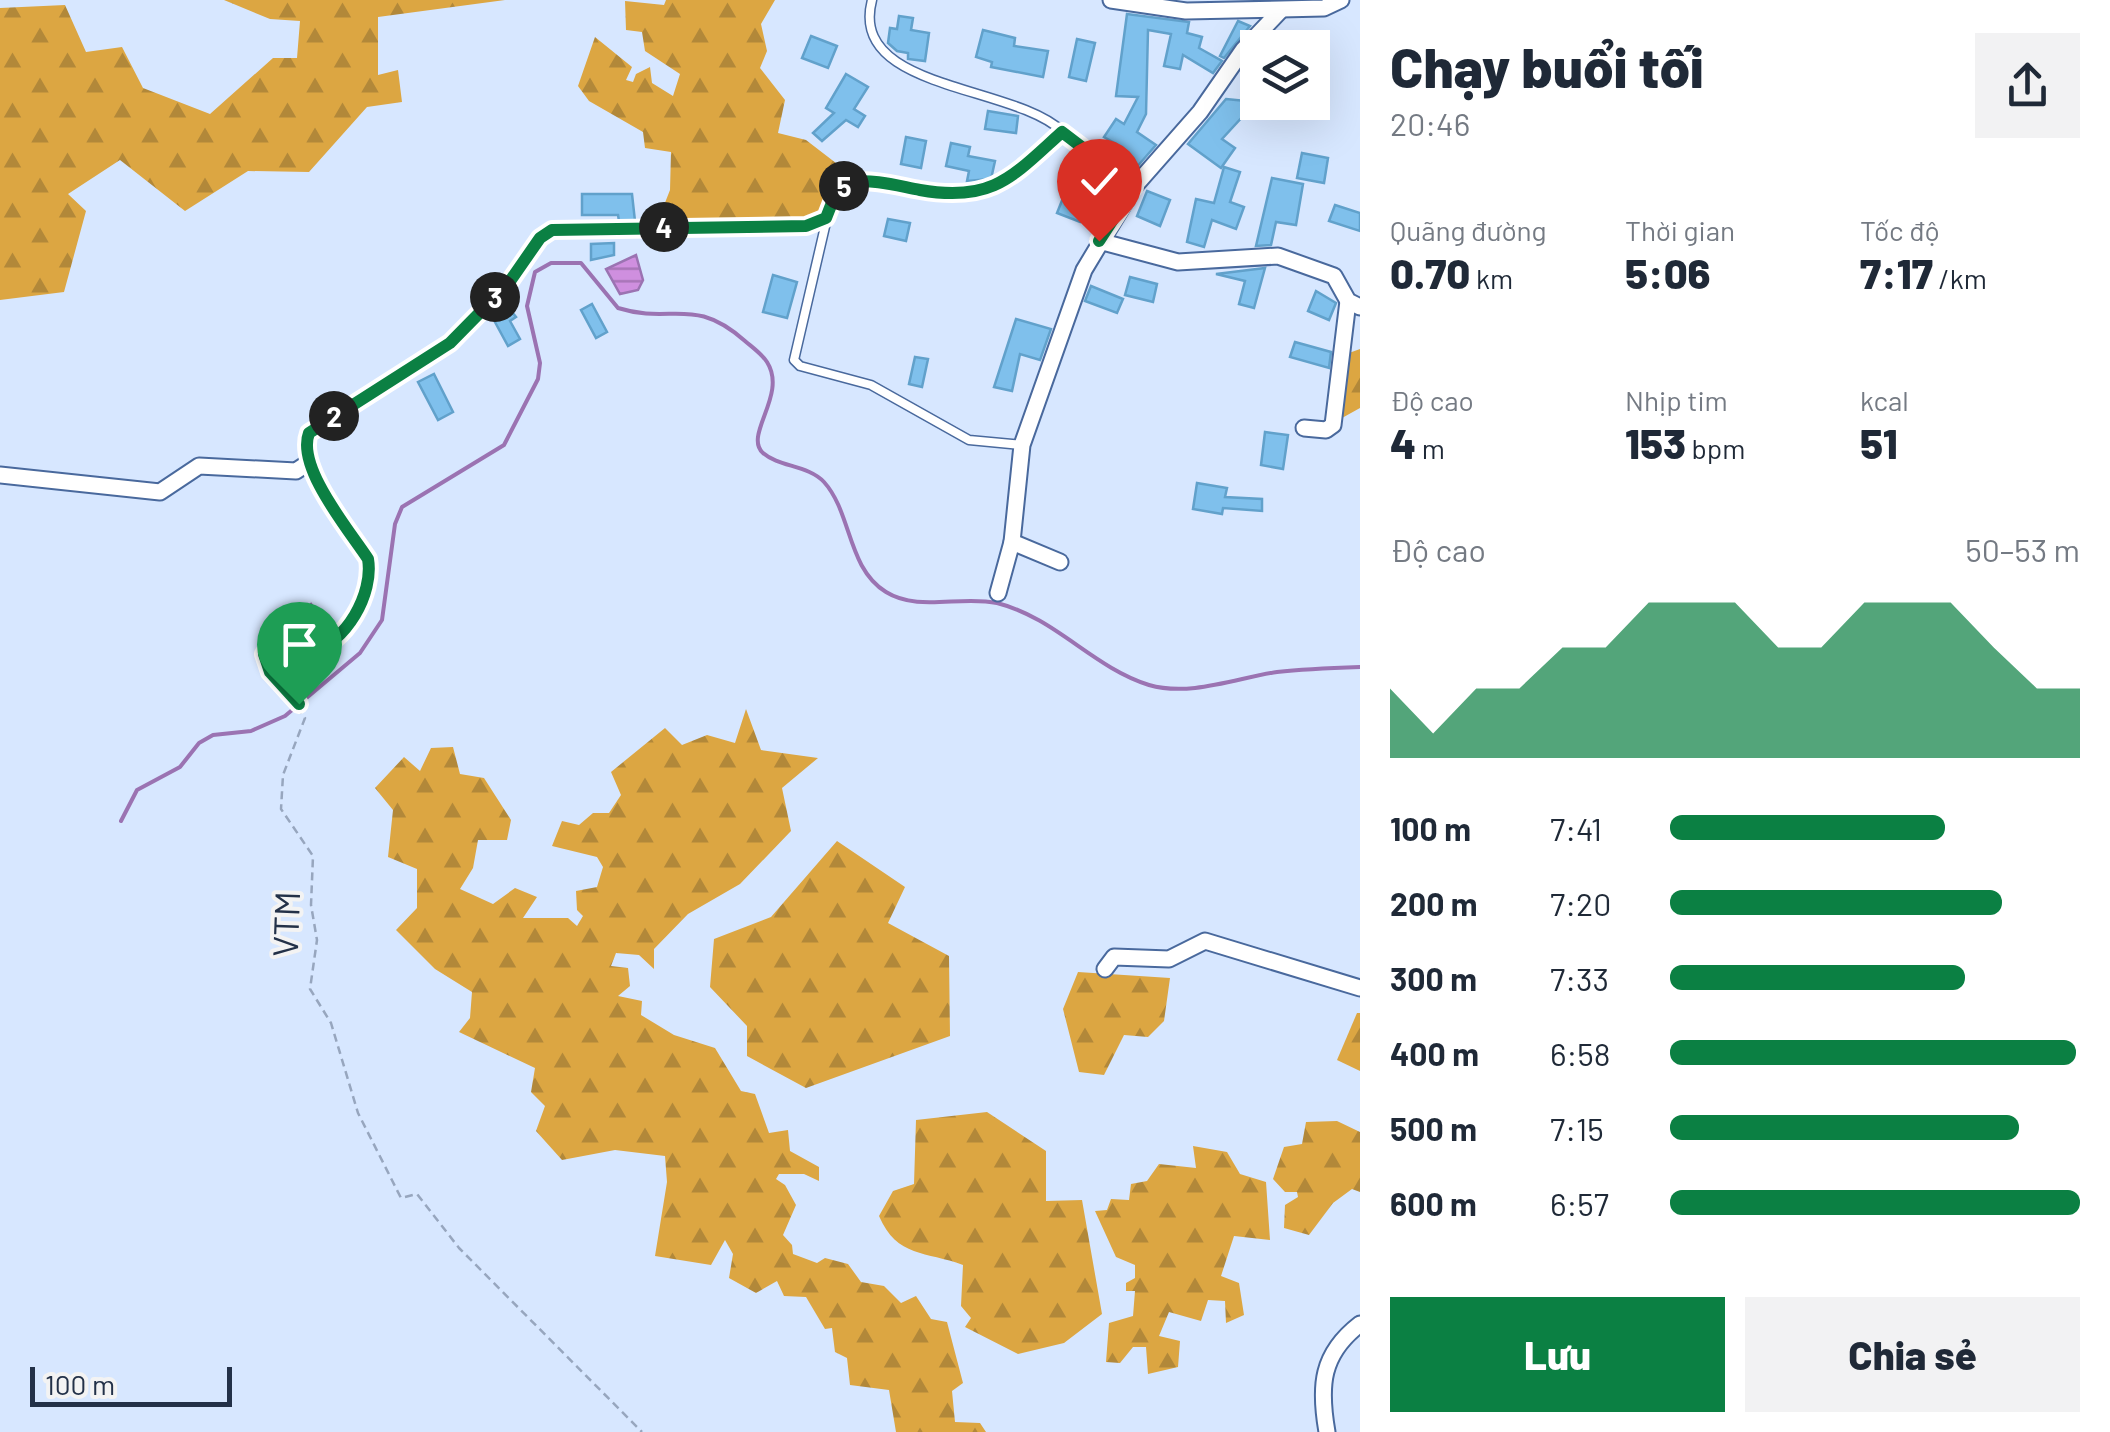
<!DOCTYPE html>
<html lang="vi">
<meta charset="utf-8">
<style>
:root{--surface:#fff;--page:#f2f2f3;--text:#1f2937;--muted:#747a83;--accent:#0b8043}
body{margin:0;font-family:Barlow,sans-serif;background:var(--page);color:var(--text);height:100vh;display:flex;flex-direction:column;font-size:38px;white-space:nowrap}
*{box-sizing:border-box;margin:0}
p{font-size:32px;color:var(--muted)}
.icon{flex:none;width:55px;height:55px;fill:none;stroke:currentColor;stroke-width:2;stroke-linecap:round;stroke-linejoin:round}
.map{position:relative;flex:1;overflow:hidden}
.sheet{display:flex;flex-direction:column;background:var(--surface);width:750px}
.sheet>*{flex:none}
.controls{position:absolute;left:1240px;top:30px;display:grid;gap:20px}
.controls a{display:grid;place-items:center;width:90px;height:90px;border-radius:0px;background:var(--surface);box-shadow:0 10px 40px #0002;font-size:50px}
.scale{position:absolute;left:30px;bottom:25px;width:202px;box-sizing:border-box;padding-left:10px;border:5px solid #233148;border-top:0;font-size:28px;line-height:35px;white-space:nowrap;color:#233148;-webkit-text-stroke:8px #f3f3f3;paint-order:stroke}
.pin{position:absolute;display:grid;place-items:center;width:85px;height:85px;color:#fff;margin:-102px -42px;border-radius:50% 50% 50% 0;rotate:-45deg;box-shadow:0 0 10px #0007}
.pin .icon{rotate:45deg}
.km{position:absolute;width:50px;height:50px;margin:-25px;border-radius:50%;background:#222;color:#fff;font-size:28px;line-height:50px;text-align:center}
.round{display:grid;place-items:center;flex:none;width:105px;height:105px;border-radius:0px;background:var(--page)}
.head{display:flex;align-items:center;justify-content:space-between;height:170px;padding:0 30px}
h1{font-size:55px;font-weight:800;line-height:75px}
.metrics{display:grid;grid-template-columns:repeat(3,1fr);gap:15px;height:170px;padding:10px 30px}
.metrics div{display:grid;align-content:center}
.metrics b{font-size:42px;font-weight:800}
.metrics small{font-size:28px;font-weight:400}
.metrics p{font-size:28px}
.chart{height:280px;padding:20px 30px}
.chart p{display:flex;justify-content:space-between}
.chart svg{width:100%;height:180px;margin-top:10px;fill:var(--accent);opacity:.7}
.primary-button{display:flex;gap:20px;margin-top:auto;padding:20px 30px}
.primary-button a{flex:1;height:115px;border-radius:0px;background:var(--accent);color:#fff;font-size:40px;font-weight:800;line-height:115px;text-align:center}
.primary-button a+a{background:var(--page);color:var(--text)}
ul{padding:0 30px;list-style:none;font-size:32px}
li{display:grid;grid-template-columns:160px 120px 1fr;align-items:center;height:75px}
li i{height:25px;border-radius:12px;background:var(--accent)}
main{display:flex;flex:1;min-height:0}
.map>svg:first-child{display:block}
</style>
<main>
<div class="map">
<svg width="1360" height="1432" viewBox="0 0 1360 1432">
<defs>
<pattern id="forest-firs" width="22" height="20" patternUnits="userSpaceOnUse" patternTransform="scale(2.5)"><rect width="22" height="20" fill="#dca642"/><path d="M5 1l3.5 6h-7zM16 11l3.5 6h-7z" fill="#b28839"/></pattern>
<pattern id="water-rules" width="6" height="5" patternUnits="userSpaceOnUse" patternTransform="scale(2.5)"><rect width="6" height="5" fill="#cf8fdf"/><path d="M0 2.5h6" fill="none" stroke="#a875b7"/></pattern>
</defs>
<rect width="100%" height="100%" fill="#d7e7ff"/>
<g fill="url(#forest-firs)">
<polygon points="224,0 505,0 378,17 378,75 398,70 402,102 367,107 309,172 248,171 185,211 120,160 68,194 86,211 64,292 0,300 0,8 65,5 86,52 122,47 143,88 210,114 273,58 297,58 300,21 270,19"/>
<polygon points="666,0 775,0 761,24 767,51 760,68 785,100 778,133 806,140 845,170 822,211 801,220 659,218 670,190 671,152 645,148 643,132 589,101 578,86 595,37 632,67 626,80 633,82 636,74 650,67 652,83 673,96 680,74 645,51 642,32 626,30 625,1 664,5"/>
<polygon points="1360,349 1360,408 1342,418 1349,353"/>
<polygon points="746,709 761,750 818,758 782,788 791,831 740,884 688,914 654,949 654,969 639,955 616,953 611,966 628,968 630,986 618,996 642,1001 641,1015 674,1035 715,1048 741,1091 755,1094 769,1133 788,1130 790,1151 819,1167 819,1181 804,1174 779,1174 776,1179 785,1185 796,1205 783,1235 792,1245 793,1254 817,1263 825,1258 848,1264 861,1282 884,1286 901,1303 916,1296 931,1319 947,1322 963,1383 952,1391 955,1422 980,1423 986,1432 896,1432 889,1390 850,1385 847,1358 835,1352 832,1328 825,1329 806,1297 784,1296 777,1281 756,1293 729,1278 733,1254 725,1240 711,1265 655,1256 667,1182 665,1156 615,1150 562,1160 536,1131 545,1106 531,1092 535,1068 459,1032 470,1018 472,992 435,969 396,930 417,908 417,869 388,857 393,810 375,788 404,757 420,771 431,748 453,747 460,774 484,778 511,820 507,840 478,840 473,868 460,889 493,904 515,888 537,897 523,918 568,918 577,926 583,916 577,910 576,891 597,887 603,867 597,857 552,846 562,821 579,825 593,813 609,813 621,795 611,772 665,728 682,745 707,735 735,743"/>
<polygon points="837,841 905,887 888,923 949,956 950,1036 806,1088 747,1056 747,1026 710,987 714,939 771,917"/>
<polygon points="1078,972 1170,978 1164,1021 1148,1037 1124,1035 1104,1075 1079,1072 1063,1009"/>
<polygon points="1357,1013 1360,1013 1360,1071 1337,1060"/>
<path d="M987,1112L1046,1151V1201L1082,1200L1102,1314L1064,1343L1018,1354L965,1327L971,1318L961,1306L963,1265C926,1251 897,1258 879,1216L893,1191L914,1184L916,1120Z"/>
<polygon points="1337,1121 1360,1132 1360,1192 1352,1189 1333,1203 1309,1235 1284,1228 1285,1205 1298,1197 1297,1192 1285,1192 1273,1179 1284,1147 1302,1144 1306,1122"/>
<polygon points="1193,1146 1227,1152 1240,1174 1266,1182 1270,1240 1234,1236 1221,1276 1239,1283 1244,1315 1226,1323 1225,1301 1208,1300 1201,1321 1169,1312 1159,1336 1180,1341 1178,1367 1148,1374 1146,1347 1133,1347 1120,1363 1106,1362 1109,1323 1133,1316 1135,1291 1126,1291 1126,1283 1135,1278 1135,1265 1116,1257 1095,1211 1107,1210 1111,1199 1129,1200 1131,1184 1147,1181 1159,1164 1196,1168"/>
</g>
<g fill="url(#water-rules)" stroke="#9b73b2" stroke-width="2.5">
<polygon points="636,255 643,280 638,290 620,294 606,269"/>
<polygon points="311,604 325,623 331,619 339,631 322,643 300,613"/>
</g>
<g fill="none" stroke-linecap="round" stroke-linejoin="round">
<path stroke="#9b73b2" stroke-width="4" d="M121,821L137,790L180,767L199,743L213,735L251,731L285,716L360,653L382,620L395,524L402,507L504,445L538,379L540,363L527,306L535,272L551,263H581L618,308C672,325 693,295 745,341C752,347 762,354 767,362C788,395 743,435 763,453C779,467 808,465 824,482C852,513 847,568 886,592C918,612 961,595 997,603C1056,618 1092,667 1149,685C1190,697 1237,678 1277,672C1305,669 1332,668 1360,667"/>
</g>
<g fill="#7fc0ec" stroke="#61a1cb" stroke-width="2.5">
<polygon points="1127,14 1189,22 1187,33 1202,37 1199,48 1222,61 1213,73 1183,55 1180,69 1164,66 1171,34 1148,30 1146,114 1137,132 1156,145 1135,169 1107,157 1116,144 1104,137 1116,119 1124,124 1138,97 1116,96"/>
<polygon points="899,16 913,18 911,30 929,33 925,61 908,59 908,53 897,51 888,43 890,28 897,29"/>
<polygon points="1238,21 1250,26 1224,58 1220,56"/>
<polygon points="983,30 1015,38 1014,46 1048,51 1043,77 991,67 992,62 976,57"/>
<polygon points="811,36 837,46 828,68 802,58"/>
<polygon points="1077,39 1095,43 1086,81 1069,77"/>
<polygon points="846,74 868,87 854,109 865,116 858,127 846,120 822,141 813,133 834,113 826,108"/>
<polygon points="1226,99 1256,102 1222,139 1235,148 1221,168 1188,144"/>
<polygon points="988,111 1018,116 1016,133 985,129"/>
<polygon points="906,137 926,141 921,168 901,164"/>
<polygon points="951,143 970,147 968,156 995,161 991,179 967,181 969,171 946,166"/>
<polygon points="1302,153 1328,158 1324,183 1297,178"/>
<polygon points="1091,165 1109,177 1099,193 1094,190 1080,222 1057,213 1065,193 1073,197"/>
<polygon points="1224,167 1240,172 1230,202 1244,207 1236,229 1212,220 1204,247 1187,242 1196,199 1214,203"/>
<polygon points="1272,178 1303,184 1296,225 1276,222 1271,245 1256,246"/>
<polygon points="1147,191 1170,200 1160,226 1137,216"/>
<polygon points="582,194 632,194 635,221 619,221 618,215 582,215"/>
<polygon points="1335,205 1360,213 1360,231 1329,221"/>
<polygon points="888,219 910,223 906,241 884,236"/>
<polygon points="614,243 614,255 591,260 591,244"/>
<polygon points="1265,268 1254,308 1239,304 1245,281 1216,274"/>
<polygon points="773,275 797,282 787,318 763,312"/>
<polygon points="1130,277 1157,284 1153,302 1125,295"/>
<polygon points="1091,286 1123,299 1117,313 1085,301"/>
<polygon points="1316,291 1336,303 1329,320 1308,311"/>
<polygon points="504,302 516,317 510,321 520,339 508,346 489,311"/>
<polygon points="592,304 607,332 596,338 581,310"/>
<polygon points="1016,319 1051,329 1040,360 1020,354 1012,391 994,387"/>
<polygon points="1295,342 1331,352 1329,368 1290,357"/>
<polygon points="915,357 928,359 922,387 909,384"/>
<polygon points="434,374 453,412 438,420 418,382"/>
<polygon points="1265,432 1288,435 1283,469 1261,465"/>
<polygon points="1197,483 1227,488 1225,497 1262,499 1262,511 1223,508 1222,514 1193,509"/>
</g>
<g fill="none" stroke-linecap="round" stroke-linejoin="round">
<g stroke="#49699d" stroke-width="11">
<g id="lane">
<path d="M872,0C848,91 1014,84 1063,132"/>
<polyline points="827,218 794,360 800,366 871,385 969,440 1022,445"/>
<path d="M308,463L305,444L309,433L450,343L552,230L806,226L827,218L835,195L851,182C871,179 892,186 913,189C995,204 1006,182 1063,132L1134,187"/>
</g>
</g>
<g stroke="#49699d" stroke-width="19">
<g id="street">
<polyline points="1111,0 1186,11 1324,8 1341,0"/>
<polyline points="1099,241 1178,262 1278,256 1334,276 1348,301 1360,307"/>
<polyline points="1304,428 1326,430 1333,425 1348,301"/>
<polyline points="0,475 160,492 199,466 296,471 308,463"/>
<polyline points="1012,542 1060,562"/>
<polyline points="998,593 1012,542 1022,445 1084,270 1134,187 1200,112 1243,50 1280,11"/>
<polyline points="1105,969 1114,957 1169,959 1205,941 1360,988"/>
<path d="M1327,1432C1319,1386 1321,1354 1360,1324"/>
</g>
</g>
<path stroke="#97a6be" stroke-width="2.5" stroke-dasharray="8 5" stroke-linecap="butt" d="M316,478L368,559C374,593 346,644 310,652C294,655 280,647 264,654V663L305,718L283,775L281,809L313,856L311,905L317,940L310,989L331,1023L358,1113L401,1198L417,1194L459,1248L642,1432"/>
<use href="#lane" stroke="#fff" stroke-width="8"/>
<use href="#street" stroke="#fff" stroke-width="15"/>
</g>
<g fill="none" stroke-linecap="round" stroke-linejoin="round">
<g stroke="#fff" stroke-width="20">
<path id="route" d="M299,704L270,672L264,654C280,647 294,655 310,652C346,644 374,593 368,559C349,530 296,467 309,433L450,343L508,284L540,238L552,230L806,226L826,218L835,195L851,182C874,179 898,186 920,190C993,203 1013,176 1062,132L1134,187L1099,241"/>
</g>
<use href="#route" stroke="#0b8043" stroke-width="12"/>
</g>
<g text-anchor="middle" stroke-width="8" stroke-linejoin="round" paint-order="stroke">
<g font-size="35" fill="#233148" stroke="#f3f3f3">
<text transform="translate(287 924) rotate(-88)" y="12">VTM</text>
</g>
</g>
</svg>
<div class="controls">
<a><svg class="icon" aria-label="layers" viewBox="0 0 24 24"><path d="M12 4l9 5-9 5-9-5zM3 14l9 5 9-5"/></svg></a>
</div>
<div class="scale">100 m</div>
<div class="pin" style="left:299px;top:704px;background:#1e9e55"><svg class="icon" aria-label="arrive" viewBox="0 0 24 24"><path d="M6 21V4h12l-3 4 3 4H6"/></svg></div>
<div class="pin" style="left:1099px;top:241px;background:#d93025"><svg class="icon" aria-label="check" viewBox="0 0 24 24"><path d="M5 12l5 5 9-10"/></svg></div>
<b class="km" style="left:334px;top:416px">2</b>
<b class="km" style="left:495px;top:297px">3</b>
<b class="km" style="left:664px;top:227px">4</b>
<b class="km" style="left:844px;top:186px">5</b>
</div>
<section class="sheet">
<div class="head"><div><h1>Chạy buổi tối</h1><p>20:46</p></div><a class="round"><svg class="icon" aria-label="share" viewBox="0 0 24 24"><path d="M12 15V3M7 8l5-5 5 5M5 13v7h14v-7"/></svg></a></div>
<div class="metrics">
<div><p>Quãng đường</p><b>0.70<small> km</small></b></div>
<div><p>Thời gian</p><b>5:06</b></div>
<div><p>Tốc độ</p><b>7:17<small> /km</small></b></div>
</div>
<div class="metrics">
<div><p>Độ cao</p><b>4<small> m</small></b></div>
<div><p>Nhịp tim</p><b>153<small> bpm</small></b></div>
<div><p>kcal</p><b>51</b></div>
</div>
<div class="chart"><p><span>Độ cao</span>50–53 m</p>
<svg viewBox="0 0 160 44" preserveAspectRatio="none"><path d="M0 44V27L10 38L20 27L30 27L40 17L50 17L60 6L70 6L80 6L90 17L100 17L110 6L120 6L130 6L140 17L150 27L160 27V44z"/></svg>
</div>
<ul>
<li><b>100 m</b>7:41<i style="width:67%"></i></li>
<li><b>200 m</b>7:20<i style="width:81%"></i></li>
<li><b>300 m</b>7:33<i style="width:72%"></i></li>
<li><b>400 m</b>6:58<i style="width:99%"></i></li>
<li><b>500 m</b>7:15<i style="width:85%"></i></li>
<li><b>600 m</b>6:57<i style="width:100%"></i></li>
</ul>
<div class="primary-button"><a>Lưu</a><a>Chia sẻ</a></div>
</section>
</main>
